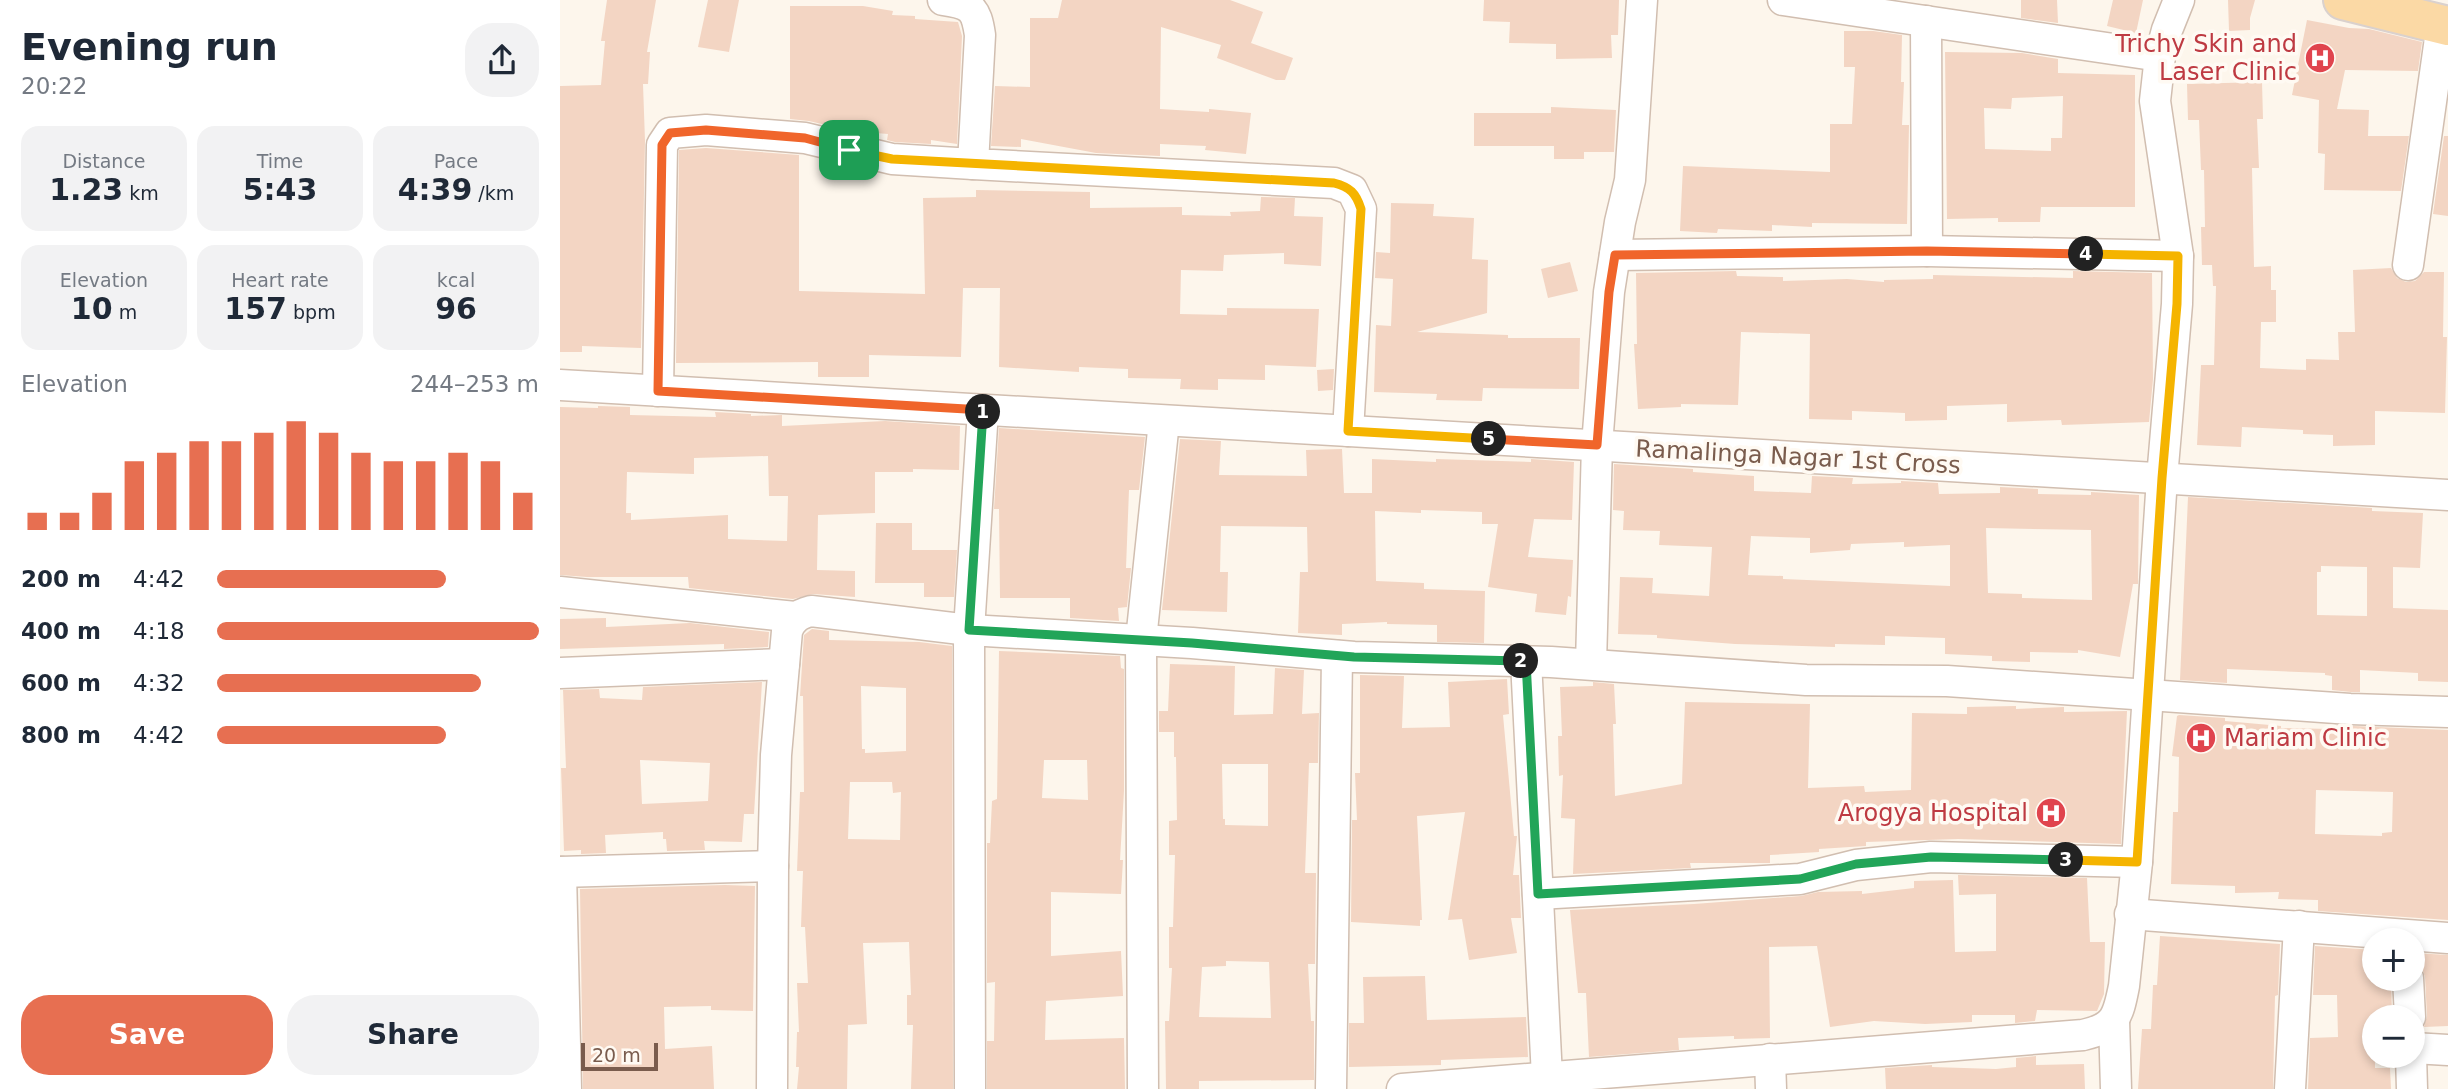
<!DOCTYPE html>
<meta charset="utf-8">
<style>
:root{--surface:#fff;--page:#f2f2f3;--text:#1f2937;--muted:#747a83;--accent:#e76f51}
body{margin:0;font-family:"DejaVu Sans",sans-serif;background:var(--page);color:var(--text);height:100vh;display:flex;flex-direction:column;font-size:26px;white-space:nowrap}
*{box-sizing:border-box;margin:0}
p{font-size:23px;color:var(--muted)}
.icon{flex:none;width:38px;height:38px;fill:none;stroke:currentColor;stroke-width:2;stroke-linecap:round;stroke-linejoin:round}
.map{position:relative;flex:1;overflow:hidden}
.sheet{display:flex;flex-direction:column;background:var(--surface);width:560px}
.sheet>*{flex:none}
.buttons{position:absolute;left:1802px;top:928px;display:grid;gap:14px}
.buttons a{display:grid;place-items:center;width:63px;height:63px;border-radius:50%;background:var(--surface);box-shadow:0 4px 10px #0003;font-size:35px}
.scale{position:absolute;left:21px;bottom:18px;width:77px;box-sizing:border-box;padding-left:7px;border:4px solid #7a5c4d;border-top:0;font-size:19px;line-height:24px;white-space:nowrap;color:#7a5c4d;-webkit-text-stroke:5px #fffaf3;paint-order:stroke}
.pin{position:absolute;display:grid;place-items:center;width:60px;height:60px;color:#fff;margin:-30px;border-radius:14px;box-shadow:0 4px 10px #0006}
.km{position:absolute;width:35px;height:35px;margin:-18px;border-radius:50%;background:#222;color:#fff;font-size:19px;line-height:35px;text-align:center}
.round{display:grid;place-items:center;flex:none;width:74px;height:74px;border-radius:28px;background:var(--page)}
.headline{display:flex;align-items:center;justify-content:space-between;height:119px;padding:0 21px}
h1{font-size:38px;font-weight:700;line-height:52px}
.stats{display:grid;grid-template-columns:repeat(3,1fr);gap:10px;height:119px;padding:7px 21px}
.stats div{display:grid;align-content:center;border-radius:18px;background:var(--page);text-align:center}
.stats b{font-size:30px;font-weight:700}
.stats small{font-size:19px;font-weight:400}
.stats p{font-size:19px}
.chart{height:196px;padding:14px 21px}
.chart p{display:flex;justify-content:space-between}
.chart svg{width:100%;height:126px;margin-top:7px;stroke:var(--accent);stroke-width:6}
.button{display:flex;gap:14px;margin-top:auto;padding:14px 21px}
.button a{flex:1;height:80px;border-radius:28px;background:var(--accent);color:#fff;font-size:28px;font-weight:700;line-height:80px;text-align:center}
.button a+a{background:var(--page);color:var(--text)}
ul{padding:0 21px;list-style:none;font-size:23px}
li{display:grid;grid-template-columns:112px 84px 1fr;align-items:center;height:52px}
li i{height:18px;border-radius:9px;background:var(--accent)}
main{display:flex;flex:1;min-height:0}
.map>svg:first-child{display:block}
</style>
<main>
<section class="sheet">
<div class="headline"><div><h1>Evening run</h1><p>20:22</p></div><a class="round"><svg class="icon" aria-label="share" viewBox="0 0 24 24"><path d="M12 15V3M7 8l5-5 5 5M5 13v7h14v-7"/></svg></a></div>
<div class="stats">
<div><p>Distance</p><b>1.23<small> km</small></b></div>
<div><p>Time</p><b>5:43</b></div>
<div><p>Pace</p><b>4:39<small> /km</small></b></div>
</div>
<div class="stats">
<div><p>Elevation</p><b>10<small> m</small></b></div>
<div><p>Heart rate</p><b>157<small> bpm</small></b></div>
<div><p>kcal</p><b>96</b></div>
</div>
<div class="chart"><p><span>Elevation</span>244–253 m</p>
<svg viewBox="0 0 160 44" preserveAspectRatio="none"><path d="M5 44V38M15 44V38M25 44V31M35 44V20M45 44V17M55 44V13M65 44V13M75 44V10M85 44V6M95 44V10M105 44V17M115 44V20M125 44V20M135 44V17M145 44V20M155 44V31"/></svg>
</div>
<ul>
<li><b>200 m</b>4:42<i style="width:71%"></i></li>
<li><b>400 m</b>4:18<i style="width:100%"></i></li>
<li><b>600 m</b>4:32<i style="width:82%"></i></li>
<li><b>800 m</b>4:42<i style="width:71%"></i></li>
</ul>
<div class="button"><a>Save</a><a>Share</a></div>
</section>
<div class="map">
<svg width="1888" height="1089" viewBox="0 0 1888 1089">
<rect width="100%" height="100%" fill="#fdf6ec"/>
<g fill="#f3d5c3" fill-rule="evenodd">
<polygon points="47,0 96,0 87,52 90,52 88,84 83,84 85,141 81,348 22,346 22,352 0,352 0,86 41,85 45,41 41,41"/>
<polygon points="148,0 179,0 169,52 138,47"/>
<polygon points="502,0 670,0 703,12 691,43 733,58 725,80 716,80 657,58 661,45 601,27 600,109 649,112 649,109 691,113 686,154 645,150 646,146 600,144 600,156 536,153 461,139 461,147 431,146 435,86 470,87 470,18 498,18"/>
<polygon points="924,0 1059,0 1058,35 1051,35 1052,58 996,59 996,44 949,43 950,22 923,21"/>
<polygon points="1461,0 1497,0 1498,23 1461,18"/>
<polygon points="1553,0 1583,0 1576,33 1547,26"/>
<polygon points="1668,0 1695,0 1690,18 1690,30 1669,31"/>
<polygon points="230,6 303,6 333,11 332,15 355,16 355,19 398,22 402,36 397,144 371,140 371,144 335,142 327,140 328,134 292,131 249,121 230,119"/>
<polygon points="1747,20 1789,28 1809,29 1862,42 1858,71 1785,70 1777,109 1809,110 1808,136 1849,136 1841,191 1764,190 1765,154 1758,153 1759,100 1732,95"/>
<polygon points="1284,31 1313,31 1342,35 1341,82 1344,82 1342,125 1349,125 1347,224 1252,223 1252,227 1212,225 1212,231 1158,229 1157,233 1120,231 1123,166 1270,172 1270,124 1292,124 1295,67 1284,67"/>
<path d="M1385,52L1462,53L1498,59V73L1575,75V207H1481L1480,222H1438V218L1387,219ZM1503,96L1502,138H1491V151L1425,149L1424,108L1451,109L1452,98Z"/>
<polygon points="1702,82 1703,119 1697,119 1699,168 1692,168 1694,267 1711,266 1711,290 1716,290 1716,322 1701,322 1700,368 1746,370 1746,359 1779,360 1778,332 1795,332 1793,270 1831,268 1837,278 1846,282 1855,281 1864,272 1884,272 1883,337 1887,337 1885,413 1815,411 1815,445 1773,446 1773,435 1743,434 1743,430 1682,427 1681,447 1637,445 1641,365 1654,365 1656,286 1653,286 1652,265 1642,265 1641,227 1645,227 1644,170 1641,170 1639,120 1628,120 1627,84"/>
<polygon points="991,107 1056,110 1054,152 1024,152 1024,159 994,159 994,146 914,146 914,113 991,113"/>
<polygon points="1884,136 1888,136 1888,216 1873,214"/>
<polygon points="146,148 239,155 239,291 365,294 363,198 416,197 416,190 530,192 530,208 622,207 622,215 671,216 670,212 700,211 701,197 735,198 734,216 763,217 761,266 724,264 724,253 664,255 663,271 621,270 620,314 667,315 667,308 759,309 756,367 705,365 705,380 658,379 658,390 620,389 621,379 568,378 568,369 519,367 519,372 439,367 440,288 403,288 401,357 309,355 309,377 258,377 258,362 116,363 119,150"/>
<polygon points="831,203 874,204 873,216 914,218 912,259 928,260 927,313 857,332 948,335 948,338 1020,338 1019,389 923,388 922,401 876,400 877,394 814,392 816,325 831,326 833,279 815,278 816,252 830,253"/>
<polygon points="1010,262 1018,291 988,298 981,269"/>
<polygon points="1176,271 1177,276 1223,277 1223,281 1287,279 1324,282 1324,280 1373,279 1373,275 1513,278 1513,271 1592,273 1593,379 1589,422 1502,425 1501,420 1447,422 1447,404 1387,406 1387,420 1345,421 1345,413 1292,411 1292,420 1249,419 1250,334 1181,332 1178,405 1121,404 1121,407 1078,409 1074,344 1077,344 1076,273"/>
<polygon points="774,369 773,390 758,391 757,370"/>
<path d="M38,406L70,407V415L156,417L155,412L191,414V416L222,415V426L325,421L400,426L399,470L353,469V472H315V513L258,515L257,570L295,571V597L253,594L233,599L129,588L128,577H27L0,575V407L38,408ZM208,456L209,496H228L227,541L168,539V515L71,520V513H66L67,472L134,474V458Z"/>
<polygon points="439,428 585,437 579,490 569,490 566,568 571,568 567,607 558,608 559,621 510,618 510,598 440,598 439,509 434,509"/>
<polygon points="620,439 661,441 659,475 747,476 746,450 782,449 784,493 812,493 812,459 876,462 876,459 971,462 971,459 1014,462 1012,520 974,519 968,557 1013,560 1011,597 1008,596 1006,615 975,612 977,594 928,587 938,524 922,524 922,512 861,510 861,513 815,511 816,581 864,583 864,589 925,591 924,643 877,642 877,625 827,624 827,622 782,624 782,635 738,633 740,572 748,572 747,527 661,526 660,572 668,572 667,612 602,610"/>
<path d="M1054,464L1133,469V472L1194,476V491L1251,493L1252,476L1293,478L1292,484L1341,483V481L1378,483L1379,494L1440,493V487L1478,489V494L1531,495V492L1579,495L1578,584H1573L1560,657L1518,650V653L1470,652V662L1432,661V656L1385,654V638L1325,636V645L1275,644V647L1175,644L1097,638V635L1058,634L1060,577L1093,578L1092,593L1149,596L1152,547L1099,545L1100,531L1063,530L1064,511L1053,510ZM1426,528L1531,530L1532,600L1462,598V594L1428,593ZM1191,536L1250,538V553L1290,550L1291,544L1344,542V547L1390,545V586L1223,579V576L1188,575Z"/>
<path d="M1628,497L1812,508V511L1863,513L1860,568L1833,567V608L1888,610V682L1858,681V673L1800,670V692H1791L1772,690V676L1765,675V673L1667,669V683L1620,680ZM1761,566L1807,567V616L1757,615V572H1761Z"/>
<polygon points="316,523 352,523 352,550 397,550 394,597 364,597 364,583 315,583"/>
<polygon points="46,618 46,627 130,623 209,632 208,647 164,649 164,644 0,649 0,619"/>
<path d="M252,629L269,631V640L359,642L392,646L393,1089H351L353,1025H347V995H351L349,942L303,943L307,1024L288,1025L287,1089H237L239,1067H236L237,1032H239L237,983H248L245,927H241L243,871H237L240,792H244L243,696H240L244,635ZM301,686L346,688V751L305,753V749H302ZM290,782H332L333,793L341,792L340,840L288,839Z"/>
<path d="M439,651L560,656L561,668L564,669V791L560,860H563L561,894L491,892V956L561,951L563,996L486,1001L485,1040L564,1038L565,1089H427V1041H434L435,982L427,983V843H430L432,801L437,799ZM484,760H527L528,800L482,798Z"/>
<path d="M610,664L675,666L674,715L713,714L715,668L744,670L742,714L759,713L758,763H749L745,873H756L755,964H748L751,1021H754V1080L639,1081V1089H606L605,1021H609L612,968H609V927H613L615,855H609V821L617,820L616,757H614V732H599V711H608ZM662,764H708V826L665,825V819H663ZM666,961L709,962L711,1018L639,1017L642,967L666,966Z"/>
<polygon points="800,675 844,676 842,728 890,727 888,682 947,679 949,714 943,715 954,836 957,836 953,875 959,875 961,918 951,918 957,953 909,960 902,919 888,920 905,812 857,816 862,920 860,920 860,926 791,922 792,820 797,820 795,773 800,773"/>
<path d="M202,682L194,814H184L182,842L144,841L145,850L107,851L106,839H103V832L45,835L46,853L21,854V850L4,851L1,768H6L3,690L39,689L40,698L82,700L83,687ZM80,760L150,763L148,801L82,804Z"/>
<polygon points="1033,682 1054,684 1056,724 1053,724 1055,796 1122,784 1125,702 1250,704 1248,788 1304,786 1305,792 1351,790 1352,713 1407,714 1407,707 1456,706 1456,709 1504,707 1504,712 1567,711 1561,844 1398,839 1306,842 1306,846 1259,849 1259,852 1210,855 1210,863 1130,863 1131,868 1013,874 1015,819 1001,818 1003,775 999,776 998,736 1002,736 1000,687 1033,686"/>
<path d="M1619,715L1665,718V721L1721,726V728L1770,729V725L1888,730V920L1758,911V900L1718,899L1719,892L1675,893V886L1611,884L1613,812H1618L1619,757L1612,756L1617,716ZM1756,790L1833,792L1832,832L1822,833V836L1755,834Z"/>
<polygon points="1398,875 1527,878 1530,942 1545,942 1544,994 1537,1011 1477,1010 1475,1021 1455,1023 1455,1015 1412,1015 1412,1022 1365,1024 1314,1021 1270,1027 1257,946 1209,947 1210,1038 1174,1039 1174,1036 1118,1038 1119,1050 1029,1057 1026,993 1018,993 1010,910 1134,904 1241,896 1258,892 1302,891 1302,894 1354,888 1354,881 1393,880 1395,952 1436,951 1436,894 1399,895"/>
<polygon points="165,885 195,886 193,1011 151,1010 151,1006 104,1007 105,1049 152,1046 154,1089 23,1089 20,889"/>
<polygon points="1600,936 1720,944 1718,995 1715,996 1713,1089 1578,1089 1582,1029 1591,1029 1593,985 1597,985"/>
<polygon points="1755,946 1815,950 1815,978 1831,978 1832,1017 1815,1017 1815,1068 1830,1068 1831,1089 1748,1089 1750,1038 1778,1037 1777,995 1753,995"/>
<polygon points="1854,953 1888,955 1888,1026 1864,1027 1867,1016 1865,977 1862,968 1855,962"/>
<polygon points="865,976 867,1020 966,1017 968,1057 881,1060 881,1065 789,1067 789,1023 804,1023 803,977"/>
<polygon points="1476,1056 1476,1065 1524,1064 1525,1089 1326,1089 1325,1068 1372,1065 1372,1067 1436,1069 1456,1067 1456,1058"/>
</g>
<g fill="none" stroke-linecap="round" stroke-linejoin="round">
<g stroke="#d1beb0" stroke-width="33">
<g id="minor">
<path d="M383,0C411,4 416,8 420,35L413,164L774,183L792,190L801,209L788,431"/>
<polyline points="1223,0 1600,56"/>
<polyline points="1367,251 1618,256"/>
<polyline points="1055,255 1367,251 1366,21"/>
<polyline points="1848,265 1882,24"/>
<polyline points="0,385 1888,495"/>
<polyline points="98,391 102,145 110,133 146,130 245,138 332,159 413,164"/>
<polyline points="0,592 235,617"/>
<polyline points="966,661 987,1077"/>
<polyline points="1031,664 1037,445 1049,292 1060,222 1070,180 1082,0"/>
<polyline points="0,673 224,664"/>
<polyline points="0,872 213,866"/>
<polyline points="1,872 6,1089"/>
<polyline points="978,894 1240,879 1296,865 1371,857 1577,862"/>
<polyline points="1570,914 1888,938"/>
<polyline points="1848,978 1850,1017"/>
<polyline points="1554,1020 1556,1089"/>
<polyline points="1853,1048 1888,1050"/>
<polyline points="1851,1055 1852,1089"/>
<polyline points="1210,1059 1211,1089"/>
<path d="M212,1089L213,866L216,755L227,631C231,619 239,614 251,611L409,630L632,643L794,657L991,662L1246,680L1387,681L1790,709L1888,712"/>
<polyline points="410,1089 409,630 423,410"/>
<polyline points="583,1089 581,640 604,421"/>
<polyline points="771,1089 777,656"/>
<path d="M842,1089L1523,1035C1555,1028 1558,1017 1564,986L1577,862L1602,478L1617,304L1618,256L1595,101L1600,56L1607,30L1619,0"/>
<polyline points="1730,1089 1739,926"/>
</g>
</g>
<g stroke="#dad1cd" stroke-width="42">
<polyline id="major" points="1783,0 1888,26"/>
</g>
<use href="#minor" stroke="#fff" stroke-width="30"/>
<use href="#major" stroke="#fbd9a5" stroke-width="38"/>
</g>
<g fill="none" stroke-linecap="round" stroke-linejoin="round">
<g stroke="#fff" stroke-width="14">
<polyline id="split-1" points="289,150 245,138 146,130 110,133 102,145 98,391 423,410 423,412"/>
</g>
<g stroke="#fff" stroke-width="14">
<polyline id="split-2" points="423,412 409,630 632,643 794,657 961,661"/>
</g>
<g stroke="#fff" stroke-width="14">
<polyline id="split-3" points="961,661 966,661 978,894 1240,879 1296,864 1371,857 1506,860"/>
</g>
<g stroke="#fff" stroke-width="14">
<polyline id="split-4" points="1506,860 1577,862 1602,478 1617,304 1618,256 1526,254"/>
</g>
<g stroke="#fff" stroke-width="14">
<polyline id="split-5" points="929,439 1037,445 1049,292 1055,255 1367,251 1526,254"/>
</g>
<g stroke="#fff" stroke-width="14">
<path id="split-6" d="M289,150L332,159L774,183C790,187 796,193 801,209L788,431L929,439"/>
</g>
<use href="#split-1" stroke="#f0652b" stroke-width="9"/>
<use href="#split-2" stroke="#22a559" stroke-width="9"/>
<use href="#split-3" stroke="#22a559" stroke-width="9"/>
<use href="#split-4" stroke="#f5b400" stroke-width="9"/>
<use href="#split-5" stroke="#f0652b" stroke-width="9"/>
<use href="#split-6" stroke="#f5b400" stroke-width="9"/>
</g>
<defs>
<g id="hospital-disc" transform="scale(1.575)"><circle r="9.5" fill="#e0444e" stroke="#fffaf3"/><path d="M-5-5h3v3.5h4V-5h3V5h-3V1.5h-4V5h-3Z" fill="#fff"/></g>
</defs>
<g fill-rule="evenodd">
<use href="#hospital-disc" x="1760" y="58"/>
<use href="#hospital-disc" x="1641" y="738"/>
<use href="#hospital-disc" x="1491" y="813"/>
</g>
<g text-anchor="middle" stroke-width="7" stroke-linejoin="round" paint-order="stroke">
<g font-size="24" fill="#be3a42" stroke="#fffaf3" text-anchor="end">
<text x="1737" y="52">Trichy Skin and<tspan x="1737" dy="28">Laser Clinic</tspan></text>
<text x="1664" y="746" text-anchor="start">Mariam Clinic</text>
<text x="1468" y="821">Arogya Hospital</text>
</g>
<g font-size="24" fill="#7a5c4d" stroke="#fffaf3">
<text transform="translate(1238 457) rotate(3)" y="8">Ramalinga Nagar 1st Cross</text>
</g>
</g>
</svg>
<div class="buttons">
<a>+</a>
<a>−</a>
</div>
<div class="scale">20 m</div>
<div class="pin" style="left:289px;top:150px;background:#1e9e55"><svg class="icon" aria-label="arrive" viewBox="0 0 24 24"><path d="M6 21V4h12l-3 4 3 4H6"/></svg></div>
<b class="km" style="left:423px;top:412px">1</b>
<b class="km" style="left:961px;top:661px">2</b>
<b class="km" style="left:1506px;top:860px">3</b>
<b class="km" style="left:1526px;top:254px">4</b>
<b class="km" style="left:929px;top:439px">5</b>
</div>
</main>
